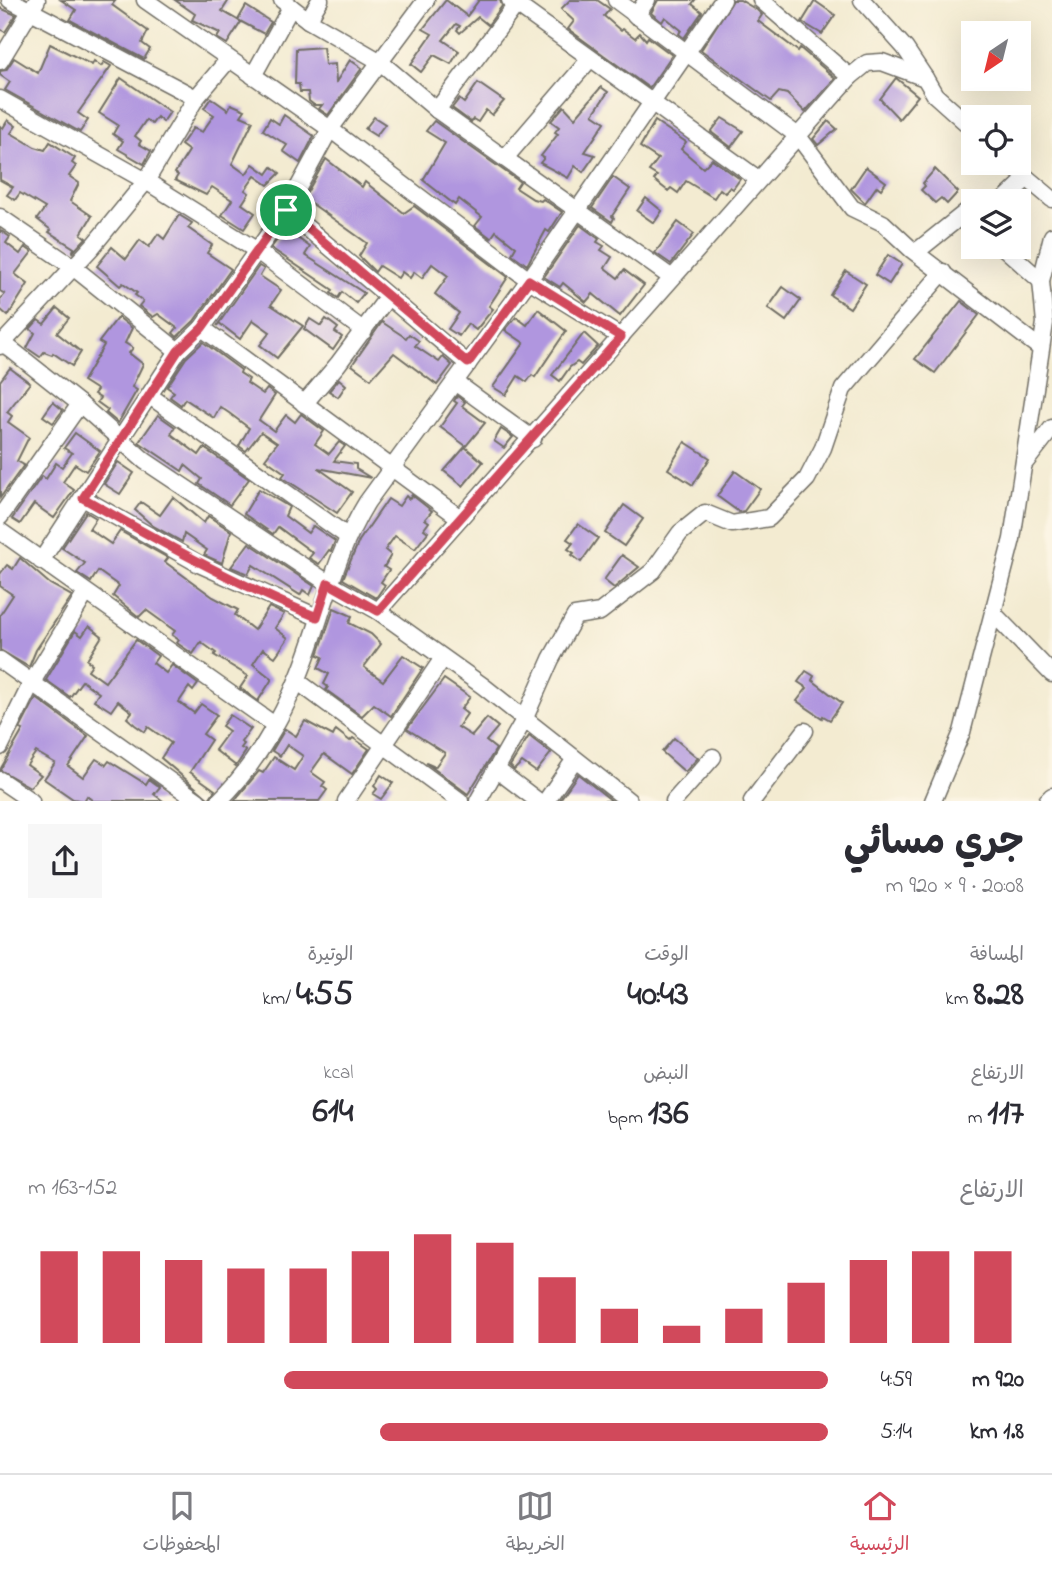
<!DOCTYPE html>
<html lang="ar">
<meta charset="utf-8">
<style>
:root{--surface:#fff;--page:#f7f7f7;--text:#2b2b33;--muted:#7c7c81;--line:#e1e1e2;--accent:#d1495b}
body{margin:0;font-family:"Indie Flower","Playpen Sans Arabic",sans-serif;background:var(--page);color:var(--text);direction:rtl;height:100vh;display:flex;flex-direction:column;font-size:26px;white-space:nowrap}
*{box-sizing:border-box;margin:0}
p{font-size:23px;color:var(--muted)}
.icon{flex:none;width:38px;height:38px;fill:none;stroke:currentColor;stroke-width:2;stroke-linecap:round;stroke-linejoin:round}
.map{position:relative;height:801px;overflow:hidden;direction:ltr}
.details{display:flex;flex-direction:column;background:var(--surface);flex:1}
.details>*{flex:none}
.needle{width:46px;rotate:215deg}
.buttons{position:absolute;left:961px;top:21px;display:grid;gap:14px}
.buttons a{display:grid;place-items:center;width:70px;height:70px;border-radius:0px;background:var(--surface);box-shadow:0 7px 28px #0002;font-size:35px}
.pin{position:absolute;display:grid;place-items:center;width:60px;height:60px;color:#fff;margin:-30px;border:4px solid #fff;border-radius:50%;box-shadow:0 2px 7px #0007}
.round{display:grid;place-items:center;flex:none;width:74px;height:74px;border-radius:0px;background:var(--page)}
.summary{display:flex;align-items:center;justify-content:space-between;height:119px;padding:0 28px}
h1{font-size:38px;font-weight:700;line-height:52px}
.stats{display:grid;grid-template-columns:repeat(3,1fr);gap:10px;height:119px;padding:7px 28px}
.stats div{display:grid;align-content:center}
.stats b{font-size:35px;font-weight:700}
.stats small{font-size:19px;font-weight:400}
.stats p{font-size:19px}
.chart{height:196px;padding:14px 28px}
.chart p{display:flex;justify-content:space-between}
.chart svg{width:100%;height:126px;margin-top:7px;stroke:var(--accent);stroke-width:6}
ul{padding:0 28px;list-style:none;font-size:23px}
li{display:grid;grid-template-columns:112px 84px 1fr;align-items:center;height:52px}
li i{height:18px;border-radius:9px;background:var(--accent)}
.dock{display:flex;justify-content:space-around;align-items:center;height:98px;border-top:2px solid var(--line);background:var(--surface);font-size:19px;color:var(--muted)}
.dock a{display:grid;justify-items:center;gap:4px}
.dock .current{color:var(--accent)}
.map>svg:first-child{display:block}
</style>
<div class="map">
<svg width="1052" height="801" viewBox="0 0 1052 801">
<rect width="100%" height="100%" fill="#fcf5e5"/>
<filter id="ink" filterUnits="userSpaceOnUse"><feTurbulence type="fractalNoise" baseFrequency=".0143" numOctaves="2"/><feDisplacementMap in="SourceGraphic" scale="14" xChannelSelector="R" yChannelSelector="G"/><feConvolveMatrix kernelMatrix="1 2 1 2 8 2 1 2 1" color-interpolation-filters="sRGB"/></filter>
<filter id="wash" filterUnits="userSpaceOnUse"><feTurbulence type="fractalNoise" baseFrequency=".00686" numOctaves="4" result="noise"/><feDisplacementMap in="SourceGraphic" scale="28" xChannelSelector="R" yChannelSelector="G"/><feGaussianBlur stdDeviation="1.57" result="paint"/><feColorMatrix in="noise" values="0 0 0 0 0 0 0 0 0 0 0 0 0 0 0 0 0 1.4 0 .05"/><feComposite in="paint" operator="in"/></filter>
<g filter="url(#wash)">
<rect width="100%" height="100%" fill="#f3ebd1"/>
<g id="blocks">
<g fill="#b096df">
<polygon points="61,0 116,0 112,5 148,31 142,43 150,49 144,59 70,20 76,10"/>
<polygon points="175,0 229,0 222,11 241,22 227,44 217,38 220,33 192,20 195,14"/>
<polygon points="446,0 467,16 479,0 500,0 502,6 488,25 478,17 460,33 457,30 460,26 456,24 443,40 459,51 451,64 434,55 421,72 411,64 432,34 423,29"/>
<polygon points="570,0 597,0 610,9 604,16 621,31 623,29 635,38 640,33 646,40 648,37 672,55 649,88 568,29 574,21 561,9"/>
<polygon points="658,0 695,0 692,4 702,12 684,38 679,34 681,30 665,17 662,22 651,13"/>
<polygon points="733,0 740,0 757,10 762,15 758,21 798,51 800,48 835,78 805,112 787,94 779,92 771,101 701,50"/>
<polygon points="815,1 835,15 822,34 802,22"/>
<polygon points="246,6 271,22 264,34 238,20"/>
<polygon points="0,8 16,15 5,32 0,29"/>
<polygon points="50,44 92,65 94,61 101,66 104,62 111,66 78,113 88,120 80,132 5,90 10,82 0,75 0,71 6,70 14,58 38,73"/>
<polygon points="323,47 325,65 335,64 336,82 350,60 362,68 328,115 319,109 322,105 314,105 309,101 308,92 300,92 299,84 295,84 296,49"/>
<polygon points="121,78 170,112 163,122 157,117 152,124 146,120 135,136 141,141 139,144 151,151 144,164 118,149 123,141 113,134 118,125 99,113"/>
<polygon points="896,78 918,96 899,119 880,99"/>
<polygon points="478,83 504,101 492,115 486,110 478,122 473,119 471,122 452,108 459,99 464,103"/>
<polygon points="601,87 608,92 593,114 605,122 585,152 595,155 583,172 575,166 568,178 540,163 544,158 541,156 558,134 555,132 559,127 551,121 564,106 575,118"/>
<polygon points="211,98 228,110 231,104 245,110 241,116 253,121 232,164 246,174 253,164 267,174 272,167 280,173 268,185 255,176 245,190 249,193 242,204 255,213 244,229 222,215 232,200 212,187 206,195 175,180 178,175 175,173 189,151 181,145 193,128 202,132 214,115 204,108"/>
<polygon points="284,115 314,136 300,163 283,151 287,145 263,130 270,118 279,124"/>
<polygon points="374,117 385,124 376,136 365,129"/>
<polygon points="722,118 743,131 731,147 711,132"/>
<polygon points="8,120 16,126 11,133 35,147 45,150 50,142 75,158 72,163 76,166 69,176 79,183 70,201 92,216 81,234 86,238 72,253 74,248 49,232 51,230 37,219 45,208 20,193 15,200 7,195 13,187 0,180 0,126 3,128"/>
<polygon points="434,121 520,182 516,188 533,199 541,201 543,199 562,212 549,232 546,230 527,265 512,254 516,247 496,231 491,238 475,226 482,217 459,199 455,205 423,180 445,143 426,131"/>
<polygon points="655,121 686,142 681,149 703,168 712,159 740,179 733,189 730,187 725,193 720,189 714,198 686,181 678,193 671,188 668,191 654,180 657,176 649,171 658,159 640,147"/>
<polygon points="828,121 837,129 818,145 813,139"/>
<polygon points="326,159 362,187 365,182 404,213 414,206 508,277 489,306 493,309 476,330 468,324 459,336 448,329 459,313 435,294 448,276 432,264 422,278 414,272 410,278 402,272 398,278 379,266 375,272 359,256 367,243 304,198"/>
<polygon points="866,167 886,182 881,189 877,186 865,203 851,189"/>
<polygon points="935,169 958,192 947,204 941,198 935,203 921,190 925,186 923,183"/>
<polygon points="613,177 630,189 612,216 614,218 612,222 592,208"/>
<polygon points="646,198 662,211 654,223 637,211"/>
<polygon points="179,215 192,223 188,228 212,245 207,253 231,269 194,321 177,337 173,333 177,328 158,314 153,317 139,306 143,301 135,295 137,293 123,283 120,286 97,266 112,247 126,259 140,240 149,247 158,234 164,239"/>
<polygon points="678,222 694,234 671,264 655,253"/>
<polygon points="580,225 599,239 597,242 604,246 601,250 612,257 605,268 618,278 624,270 644,285 620,316 593,294 586,302 563,283 560,287 544,277"/>
<polygon points="285,229 310,247 305,255 364,293 356,303 342,292 338,298 331,293 333,290 271,248"/>
<polygon points="0,230 10,237 6,243 20,254 25,247 32,252 15,274 28,284 8,316 0,309 0,300 5,294 0,291"/>
<polygon points="888,255 902,264 889,284 875,275"/>
<polygon points="259,266 264,269 260,276 281,290 271,305 303,326 277,358 260,345 270,332 253,320 240,339 219,323 217,326"/>
<polygon points="846,271 866,284 850,308 830,295"/>
<polygon points="783,287 801,300 786,321 768,308"/>
<polygon points="961,301 979,315 935,373 915,359"/>
<polygon points="57,308 69,318 57,333 81,352 72,366 53,353 52,355 44,352 40,357 27,348 35,333 30,329 38,320 44,324"/>
<polygon points="538,309 566,331 535,377 532,375 527,382 518,376 506,395 493,387 524,343 505,330 516,317 527,325"/>
<polygon points="118,317 132,328 125,343 133,348 129,353 143,364 132,387 137,390 118,423 106,413 108,410 97,402 100,398 94,394 97,390 83,381 104,345 99,342"/>
<polygon points="310,319 321,326 326,319 338,328 335,332 342,337 333,350 304,329"/>
<polygon points="382,322 406,338 409,334 419,341 415,346 439,362 443,357 452,365 437,385 394,353 371,379 352,365"/>
<polygon points="584,333 598,346 581,365 577,362 570,367 560,381 552,375"/>
<polygon points="203,342 241,370 240,373 249,379 247,383 263,394 267,389 275,395 259,420 274,431 286,415 295,422 301,414 324,431 315,444 329,454 339,442 345,446 334,461 356,464 356,469 371,478 318,468 352,492 337,513 282,477 285,473 265,459 277,443 261,432 246,451 239,446 249,428 229,413 220,407 214,418 185,399 181,405 170,397 174,392 167,387 186,358"/>
<polygon points="10,368 30,383 7,412 12,416 8,422 29,437 17,461 24,465 0,498 0,381"/>
<polygon points="339,379 346,385 338,397 329,391"/>
<polygon points="457,396 465,402 462,406 485,423 466,446 440,427 457,403 454,401"/>
<polygon points="53,402 63,410 53,423 43,416"/>
<polygon points="158,415 175,427 171,434 199,455 204,448 249,479 230,505 202,486 199,484 202,479 185,465 182,471 139,442"/>
<polygon points="501,429 513,437 504,448 494,441"/>
<polygon points="75,433 100,451 86,471 75,464 63,482 74,490 54,518 34,504 20,524 12,519 42,476 46,479 56,463 62,467 72,453 64,448"/>
<polygon points="685,442 710,458 693,485 668,469"/>
<polygon points="465,447 483,462 463,486 444,471"/>
<polygon points="118,462 134,473 120,494 104,484"/>
<polygon points="735,471 760,489 744,511 739,512 717,496"/>
<polygon points="259,489 289,507 285,516 308,533 313,526 335,541 331,551 329,550 319,564 309,558 313,553 278,527 273,534 244,514"/>
<polygon points="412,495 432,511 425,519 429,522 424,529 428,532 415,549 395,536 385,550 391,555 384,567 389,570 381,582 385,585 376,598 343,579 347,569 359,541 388,499 399,506 406,496 409,499"/>
<polygon points="173,497 204,523 208,516 231,531 222,563 204,555 207,550 184,534 182,542 153,526 135,510 141,502 160,515"/>
<polygon points="624,505 643,519 624,546 605,533"/>
<polygon points="86,512 96,518 89,529 111,544 120,531 168,558 165,562 213,597 238,610 235,615 254,630 269,607 284,614 275,628 288,638 280,650 275,657 263,649 253,664 272,679 258,701 240,688 248,676 214,655 216,653 201,642 193,654 177,643 179,640 172,635 175,631 146,610 139,617 113,596 119,586 98,571 91,582 77,573 85,563 62,548"/>
<polygon points="578,524 598,538 581,562 572,555 574,553 568,549 573,543 567,539"/>
<polygon points="249,543 314,586 310,595 303,590 300,595 253,565 248,574 231,567"/>
<polygon points="622,555 639,567 614,588 604,580"/>
<polygon points="20,558 50,584 72,596 36,650 29,667 0,650 0,615 13,595 0,586 0,574 7,565 13,569"/>
<polygon points="334,608 352,616 349,623 371,634 381,644 364,667 383,681 403,655 423,668 391,716 374,704 362,716 326,690 328,687 324,684 329,674 318,668 323,657 318,655"/>
<polygon points="89,626 102,636 87,660 92,664 88,670 105,682 136,640 158,656 153,663 166,673 172,665 198,684 193,691 189,687 179,702 194,713 201,704 217,715 203,734 211,740 190,772 215,790 209,799 161,758 171,743 148,727 145,732 135,725 127,718 132,712 118,701 111,711 94,700 99,693 82,681 70,697 46,680 75,631 82,636"/>
<polygon points="806,671 814,676 812,680 842,703 830,720 823,716 822,718 797,701 807,688 798,682"/>
<polygon points="444,679 470,697 461,709 467,714 458,727 472,736 487,718 498,727 486,741 496,749 468,794 426,763 435,767 445,753 407,729"/>
<polygon points="36,698 88,736 68,766 83,777 96,759 106,765 109,761 146,784 149,779 160,787 154,794 163,801 93,801 87,796 84,801 73,799 44,779 55,763 36,752 27,765 41,775 30,787 0,770 23,730 20,729"/>
<polygon points="230,715 251,729 241,742 244,744 241,748 246,751 236,766 215,750 229,731 222,726"/>
<polygon points="305,721 333,736 336,730 350,741 353,738 369,749 352,774 324,754 311,772 325,782 322,786 327,790 319,801 234,801 259,771 263,773 274,757 294,770 303,756 287,745 280,756 272,751 285,729 296,736"/>
<polygon points="529,736 551,753 536,772 522,762 514,770 510,766"/>
<polygon points="674,738 698,758 685,772 662,752"/>
<polygon points="578,774 612,801 559,801"/>
<polygon points="381,775 393,783 381,799 373,794 377,789 374,786"/>
</g>
</g>
</g>
<g filter="url(#ink)">
<use href="#blocks" fill-opacity="0" stroke="#716e65" stroke-width="2"/>
<g fill="none" stroke-linecap="round" stroke-linejoin="round">
<g stroke="#716e65" stroke-width="19">
<g id="minor">
<polyline points="10,0 196,98"/>
<polyline points="145,0 330,129 529,280 621,337"/>
<polyline points="282,0 308,20 379,61 437,110 672,278"/>
<polyline points="510,0 758,179"/>
<polyline points="616,0 798,136 852,208 883,223 912,250 1040,348"/>
<polyline points="761,0 850,77 867,63 882,62 925,78 935,95 973,129"/>
<polyline points="862,0 905,48 925,78"/>
<polyline points="636,16 647,0"/>
<polyline points="308,20 320,0"/>
<polyline points="0,61 37,0"/>
<polyline points="253,76 291,7"/>
<polyline points="0,99 146,181 256,250 364,331"/>
<polyline points="437,110 516,5"/>
<polyline points="505,158 590,59"/>
<polyline points="1009,163 1052,199"/>
<polyline points="1003,201 1027,178"/>
<polyline points="286,210 468,364"/>
<polyline points="0,217 73,267 178,351"/>
<polyline points="1003,247 1041,281"/>
<polyline points="916,252 966,212 973,214"/>
<polyline points="202,328 460,518"/>
<polyline points="3,343 80,404 145,461 328,583 378,611 483,686 629,801"/>
<polyline points="0,346 92,247 146,181 196,98 229,59"/>
<polyline points="455,382 533,439"/>
<polyline points="150,396 347,536"/>
<polyline points="304,404 338,364 387,298"/>
<polyline points="1024,464 1052,428"/>
<polyline points="83,498 199,564 317,617"/>
<polyline points="0,517 80,404"/>
<polyline points="0,531 273,724"/>
<polyline points="41,561 178,351 202,328 286,210 330,129 426,0"/>
<polyline points="378,611 850,77"/>
<polyline points="994,614 1052,674"/>
<polyline points="0,660 198,801"/>
<polyline points="297,681 460,801"/>
<polyline points="0,747 32,682 86,593"/>
<polyline points="496,769 538,801"/>
<polyline points="0,780 31,801"/>
<path d="M219,801C253,768 281,720 299,676C323,617 333,557 367,502L529,280L723,0"/>
<polyline points="346,801 443,658"/>
<polyline points="478,801 524,720 551,659 575,616 600,612 653,571 680,533 705,513 732,524 769,518 807,479 823,448 843,389 943,272"/>
<polyline points="546,801 575,759"/>
<polyline points="674,801 713,757"/>
<polyline points="752,801 805,731"/>
<polyline points="933,801 962,732 1012,539 1045,323 1041,281 1052,236"/>
<polyline points="1047,801 1052,796"/>
</g>
</g>
<use href="#minor" stroke="#fff" stroke-width="16"/>
</g>
</g>
<g fill="none" stroke-linecap="round" stroke-linejoin="round" filter="url(#ink)">
<g stroke="#fff" stroke-width="14">
<path id="route" d="M286,210L468,363L529,280L621,337L378,611L328,583L317,617C235,584 159,541 83,498L178,351L202,328Z"/>
</g>
<use href="#route" stroke="#d1495b" stroke-width="9"/>
</g>
</svg>
<div class="buttons">
<a><svg class="needle" viewBox="-14 -14 28 28"><path d="M0-13l5 13h-10z" fill="#e53935"/><path d="M0 13l5-13h-10z" fill="#7c7c81"/></svg></a>
<a><svg class="icon" aria-label="locate" viewBox="0 0 24 24"><circle cx="12" cy="12" r="6"/><path d="M12 2v4M12 18v4M2 12h4M18 12h4"/></svg></a>
<a><svg class="icon" aria-label="layers" viewBox="0 0 24 24"><path d="M12 4l9 5-9 5-9-5zM3 14l9 5 9-5"/></svg></a>
</div>
<div class="pin" style="left:286px;top:210px;background:#1e9e55"><svg class="icon" aria-label="arrive" viewBox="0 0 24 24"><path d="M6 21V4h12l-3 4 3 4H6"/></svg></div>
</div>
<section class="details">
<div class="summary"><div><h1>جري مسائي</h1><p>20:08 · 9 × 920 m</p></div><a class="round"><svg class="icon" aria-label="share" viewBox="0 0 24 24"><path d="M12 15V3M7 8l5-5 5 5M5 13v7h14v-7"/></svg></a></div>
<div class="stats">
<div><p>المسافة</p><b>8.28<small> km</small></b></div>
<div><p>الوقت</p><b>40:43</b></div>
<div><p>الوتيرة</p><b>4:55<small> /km</small></b></div>
</div>
<div class="stats">
<div><p>الارتفاع</p><b>117<small> m</small></b></div>
<div><p>النبض</p><b>136<small> bpm</small></b></div>
<div><p>kcal</p><b>614</b></div>
</div>
<div class="chart"><p><span>الارتفاع</span>152–163 m</p>
<svg viewBox="0 0 160 44" preserveAspectRatio="none"><path d="M5 44V12M15 44V12M25 44V15M35 44V18M45 44V18M55 44V12M65 44V6M75 44V9M85 44V21M95 44V32M105 44V38M115 44V32M125 44V23M135 44V15M145 44V12M155 44V12"/></svg>
</div>
<ul>
<li><b>920 m</b>4:59<i style="width:68%"></i></li>
<li><b>1.8 km</b>5:14<i style="width:56%"></i></li>
</ul>
</section>
<nav class="dock">
<a class="current"><svg class="icon" aria-label="home" viewBox="0 0 24 24"><path d="M3 11l9-7 9 7M6 9v11h12V9"/></svg>الرئيسية</a>
<a><svg class="icon" aria-label="map" viewBox="0 0 24 24"><path d="M3 6l6-2 6 2 6-2v14l-6 2-6-2-6 2zM9 4v14M15 6v14"/></svg>الخريطة</a>
<a><svg class="icon" aria-label="saved" viewBox="0 0 24 24"><path d="M7 4h10v16l-5-4-5 4z"/></svg>المحفوظات</a>
</nav>
